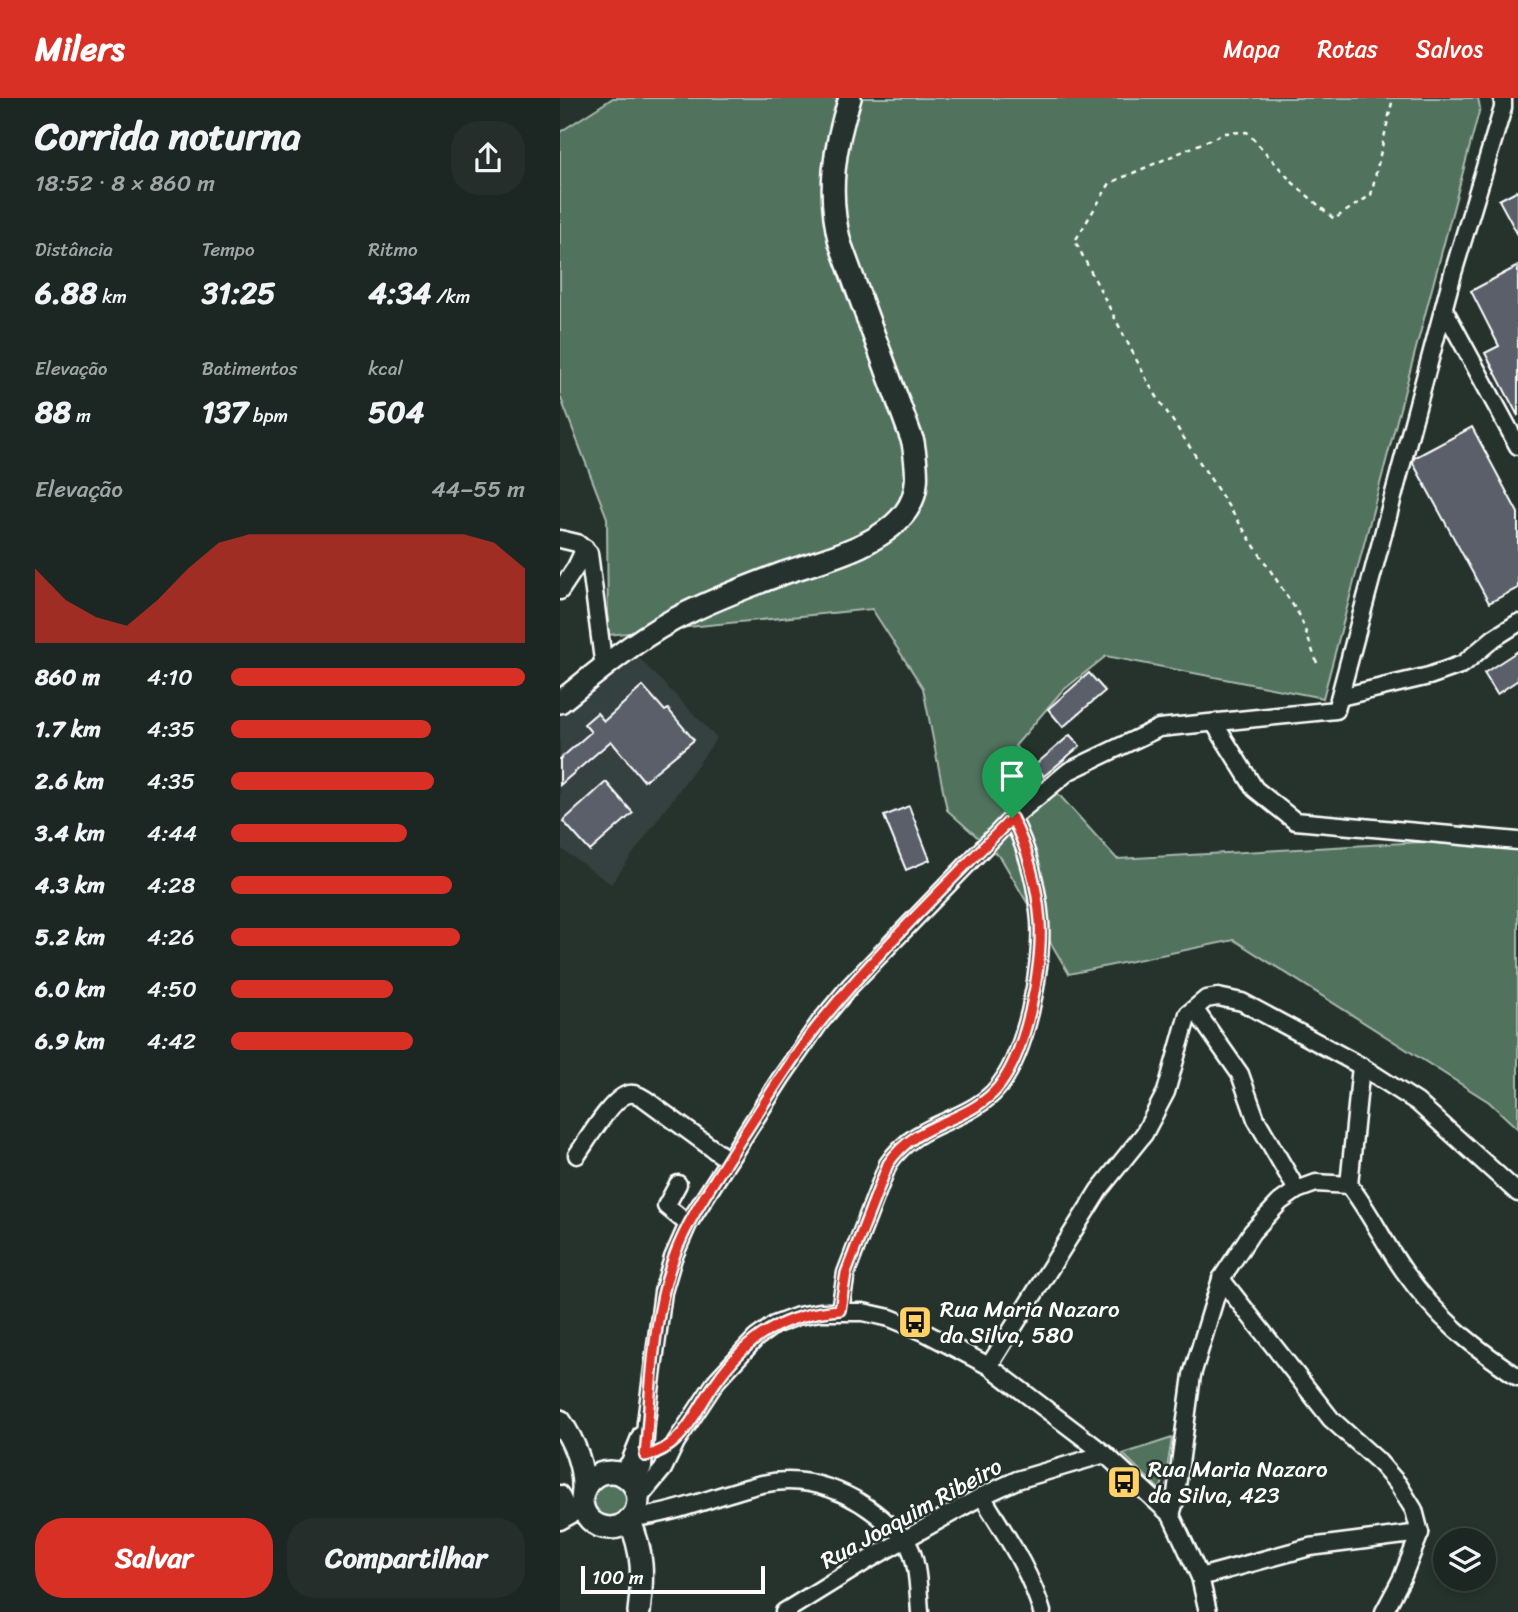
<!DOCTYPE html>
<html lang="pt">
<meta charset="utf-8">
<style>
:root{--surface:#1c2622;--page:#252e2a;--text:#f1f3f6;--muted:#a0a5a5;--line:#3a4340;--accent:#d93025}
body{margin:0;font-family:Sriracha,sans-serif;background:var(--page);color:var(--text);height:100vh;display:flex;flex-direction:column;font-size:26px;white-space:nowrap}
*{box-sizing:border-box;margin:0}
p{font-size:23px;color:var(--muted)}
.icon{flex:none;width:38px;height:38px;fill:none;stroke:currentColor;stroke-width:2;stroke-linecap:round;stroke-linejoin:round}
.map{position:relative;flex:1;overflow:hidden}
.side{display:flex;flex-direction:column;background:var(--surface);width:560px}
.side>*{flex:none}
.tools{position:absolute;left:873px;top:1430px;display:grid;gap:14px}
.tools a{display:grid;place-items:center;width:63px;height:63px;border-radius:50%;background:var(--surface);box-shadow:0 4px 10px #0003,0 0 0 2px var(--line);font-size:35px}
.scale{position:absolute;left:21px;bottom:18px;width:184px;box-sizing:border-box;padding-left:7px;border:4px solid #fff;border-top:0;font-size:19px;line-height:24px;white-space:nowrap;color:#fff;-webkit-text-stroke:5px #26332d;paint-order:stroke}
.pin{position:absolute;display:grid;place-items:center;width:60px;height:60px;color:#fff;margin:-72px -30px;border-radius:50% 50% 50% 0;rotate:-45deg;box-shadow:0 0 7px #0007}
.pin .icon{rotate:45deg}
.round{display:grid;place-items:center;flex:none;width:74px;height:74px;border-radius:28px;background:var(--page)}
.head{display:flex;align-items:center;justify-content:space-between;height:119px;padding:0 35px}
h1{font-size:38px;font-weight:700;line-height:52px}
.figures{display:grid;grid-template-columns:repeat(3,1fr);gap:10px;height:119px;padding:7px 35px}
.figures div{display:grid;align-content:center}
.figures b{font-size:30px;font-weight:700}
.figures small{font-size:19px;font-weight:400}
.figures p{font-size:19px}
.chart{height:196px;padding:14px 35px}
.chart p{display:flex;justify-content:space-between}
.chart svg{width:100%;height:126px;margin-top:7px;fill:var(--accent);opacity:.7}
.action{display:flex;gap:14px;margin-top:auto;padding:14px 35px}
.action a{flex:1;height:80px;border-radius:28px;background:var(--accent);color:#fff;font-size:28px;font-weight:700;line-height:80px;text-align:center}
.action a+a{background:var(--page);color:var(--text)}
ul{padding:0 35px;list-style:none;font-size:23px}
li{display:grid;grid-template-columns:112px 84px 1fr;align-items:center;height:52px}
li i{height:18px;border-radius:9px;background:var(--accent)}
header{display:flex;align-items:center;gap:42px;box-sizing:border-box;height:98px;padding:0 35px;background:var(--accent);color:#fff}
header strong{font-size:33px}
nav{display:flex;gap:38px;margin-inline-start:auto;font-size:24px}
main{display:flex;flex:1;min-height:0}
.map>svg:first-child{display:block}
</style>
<header>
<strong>Milers</strong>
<nav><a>Mapa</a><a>Rotas</a><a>Salvos</a></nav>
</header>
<main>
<section class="side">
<div class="head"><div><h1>Corrida noturna</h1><p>18:52 · 8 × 860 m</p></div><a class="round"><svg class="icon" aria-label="share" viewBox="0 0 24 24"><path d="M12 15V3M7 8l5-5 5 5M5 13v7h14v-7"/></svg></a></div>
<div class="figures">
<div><p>Distância</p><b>6.88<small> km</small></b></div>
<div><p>Tempo</p><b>31:25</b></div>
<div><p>Ritmo</p><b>4:34<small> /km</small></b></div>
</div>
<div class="figures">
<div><p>Elevação</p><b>88<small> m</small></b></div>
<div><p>Batimentos</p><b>137<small> bpm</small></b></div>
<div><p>kcal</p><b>504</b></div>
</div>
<div class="chart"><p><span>Elevação</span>44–55 m</p>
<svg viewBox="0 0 160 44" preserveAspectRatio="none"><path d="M0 44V18L10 29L20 35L30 38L40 29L50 18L60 9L70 6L80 6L90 6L100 6L110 6L120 6L130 6L140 6L150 9L160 18V44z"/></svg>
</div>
<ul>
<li><b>860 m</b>4:10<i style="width:100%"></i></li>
<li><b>1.7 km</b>4:35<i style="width:68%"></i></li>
<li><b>2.6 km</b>4:35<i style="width:69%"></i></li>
<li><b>3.4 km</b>4:44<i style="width:60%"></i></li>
<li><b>4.3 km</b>4:28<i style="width:75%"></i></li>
<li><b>5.2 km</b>4:26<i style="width:78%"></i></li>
<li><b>6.0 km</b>4:50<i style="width:55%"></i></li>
<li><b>6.9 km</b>4:42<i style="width:62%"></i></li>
</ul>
<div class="action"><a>Salvar</a><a>Compartilhar</a></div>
</section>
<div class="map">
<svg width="958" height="1514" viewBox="0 0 958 1514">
<rect width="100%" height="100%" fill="#26332d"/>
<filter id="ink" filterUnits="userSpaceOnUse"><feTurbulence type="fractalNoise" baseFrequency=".0143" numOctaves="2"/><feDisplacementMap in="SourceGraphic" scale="14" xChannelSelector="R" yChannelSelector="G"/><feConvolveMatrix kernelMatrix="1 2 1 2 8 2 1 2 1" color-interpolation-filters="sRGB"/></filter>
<g filter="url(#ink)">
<polygon fill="#364040" points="75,556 157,640 51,786 0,750 0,616"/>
<g fill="#51725d" stroke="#a8b8ae" stroke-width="2">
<polygon points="53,0 918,0 920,10 763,600 546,558 501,594 455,648 557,761 862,744 958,752 958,1031 929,1004 674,842 509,876 441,760 387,712 363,590 312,511 48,537 47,420 0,298 0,34"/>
<polygon points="612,1340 607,1371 600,1392 563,1356"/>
<circle cx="51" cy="1401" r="23"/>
</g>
<g fill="#5a5e6b" stroke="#fff" stroke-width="2">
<polygon points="958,92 958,137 939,102"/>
<polygon points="958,168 958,318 925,255 939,248 911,193"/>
<polygon points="912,329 958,415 958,490 929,505 853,365 854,360"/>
<polygon points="958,553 958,582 937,596 924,575"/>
<polygon points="529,575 545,593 503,629 488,611"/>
<polygon points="83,588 105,613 108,611 134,642 84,683 51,643 0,687 0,661 31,634 24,626 37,615 44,623"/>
<polygon points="510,637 520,648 484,678 475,667"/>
<polygon points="442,675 452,688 437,699 428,686"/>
<polygon points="46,684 73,715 30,753 3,723"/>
<polygon points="349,708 370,762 346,772 324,718"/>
</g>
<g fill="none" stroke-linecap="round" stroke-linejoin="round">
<g stroke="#fff" stroke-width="21">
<g id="minor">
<polyline points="884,211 958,348"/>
<polyline points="0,441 17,445 29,455 44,570"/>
<polyline points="0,493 16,469 25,450"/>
<polyline points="780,599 869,578 903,566 934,540 958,525"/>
<polyline points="654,625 695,691 735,723 958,743"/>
<polyline points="628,916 638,916 680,976 696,1021 737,1092"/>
<path d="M17,1057C27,1043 52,999 69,996C75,995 80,998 85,1001L168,1062"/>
<polyline points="118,1086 106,1108 128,1126"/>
<path d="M789,1087C810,1114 824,1145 844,1173C878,1221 910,1246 958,1279"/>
<polyline points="661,1181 771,1321 817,1362 838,1386 854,1412 860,1435 842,1480 824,1514"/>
<path d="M280,1212L286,1175L328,1066C357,1023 400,1027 433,995C466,962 483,869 480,823C477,787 468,752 452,720"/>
<polyline points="429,1268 539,1092 584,1036 606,994 628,916 646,901 658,899 682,904 801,968 857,1004 958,1095"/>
<polyline points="60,1376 70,1364 81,1337"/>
<polyline points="74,1388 83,1369 86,1324 103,1194 113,1160 128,1126 221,980 260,924 290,888 452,720 509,673 599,630 776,612 893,175 943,10 943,0"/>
<polyline points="0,1396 10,1417"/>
<path d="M422,1398C444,1435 470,1472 482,1514"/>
<polyline points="78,1401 103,1371 116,1344 157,1282 196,1240 214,1227 238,1218 260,1214 303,1214 330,1220 362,1233 429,1268 545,1356 611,1417 640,1479 648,1514"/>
<polyline points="611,1417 615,1403 632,1277 661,1181 692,1134 720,1104 737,1092 756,1085 789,1087 801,968"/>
<path d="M72,1420C117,1416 158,1396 202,1386C248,1375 295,1395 329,1427C334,1431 341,1436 345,1441C359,1461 358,1491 360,1514"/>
<polyline points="0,1423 23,1410"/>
<polyline points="640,1479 750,1449 860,1435"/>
<polyline points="224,1514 308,1462 422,1398 457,1382 545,1356"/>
</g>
</g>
<g stroke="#fff" stroke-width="26">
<g id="major">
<path d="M0,604C40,572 80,537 127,515C157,500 189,488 221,476C260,462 317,450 344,416C361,395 357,369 353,344L280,145C267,95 274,49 290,0"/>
<path d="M0,1323C15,1345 24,1367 23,1393"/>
<circle cx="50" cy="1402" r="28"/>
<path d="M69,1422C84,1454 83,1480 79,1514"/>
</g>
</g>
<polyline stroke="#fff" stroke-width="2.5" stroke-dasharray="5 5" stroke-linecap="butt" points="757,565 740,518 590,288 515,143 550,85 665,35 687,34 732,84 774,121 811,97 833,0"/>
<use href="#minor" stroke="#26332d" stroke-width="16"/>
<use href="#major" stroke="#26332d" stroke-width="21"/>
</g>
</g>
<g fill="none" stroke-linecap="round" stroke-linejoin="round" filter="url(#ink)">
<g stroke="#fff" stroke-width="14">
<path id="route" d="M452,720C468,752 477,787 480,823C483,869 466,962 433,995C400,1027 357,1023 328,1066L286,1175L280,1212C224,1216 188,1238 156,1284C135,1313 123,1351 85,1358C91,1297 92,1217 114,1159C129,1118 156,1081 179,1044C206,1003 232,959 263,921C321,850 388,786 452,720Z"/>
</g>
<use href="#route" stroke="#d93025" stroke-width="9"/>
</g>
<defs>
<g id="bus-square" transform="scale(1.75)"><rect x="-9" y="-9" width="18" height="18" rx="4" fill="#ffd166" stroke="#26332d"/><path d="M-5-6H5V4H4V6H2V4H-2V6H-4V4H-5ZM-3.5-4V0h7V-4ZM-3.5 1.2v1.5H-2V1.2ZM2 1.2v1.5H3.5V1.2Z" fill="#111"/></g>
</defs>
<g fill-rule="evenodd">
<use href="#bus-square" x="355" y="1224"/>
<use href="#bus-square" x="564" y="1384"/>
</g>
<g text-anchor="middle" stroke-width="5" stroke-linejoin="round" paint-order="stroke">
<g font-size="23" fill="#fff" stroke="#26332d" text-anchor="start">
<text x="380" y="1219">Rua Maria Nazaro<tspan x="380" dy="26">da Silva, 580</tspan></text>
<text x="588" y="1379">Rua Maria Nazaro<tspan x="588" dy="26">da Silva, 423</tspan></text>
</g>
<g font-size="23" fill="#fff" stroke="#26332d">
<text transform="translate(351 1415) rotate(-29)" y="8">Rua Joaquim Ribeiro</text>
</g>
</g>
</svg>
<div class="tools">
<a><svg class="icon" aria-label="layers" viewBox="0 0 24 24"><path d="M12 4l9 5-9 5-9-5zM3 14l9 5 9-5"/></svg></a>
</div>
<div class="scale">100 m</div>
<div class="pin" style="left:452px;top:720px;background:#1e9e55"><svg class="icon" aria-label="arrive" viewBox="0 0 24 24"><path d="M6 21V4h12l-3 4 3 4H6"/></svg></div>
</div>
</main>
